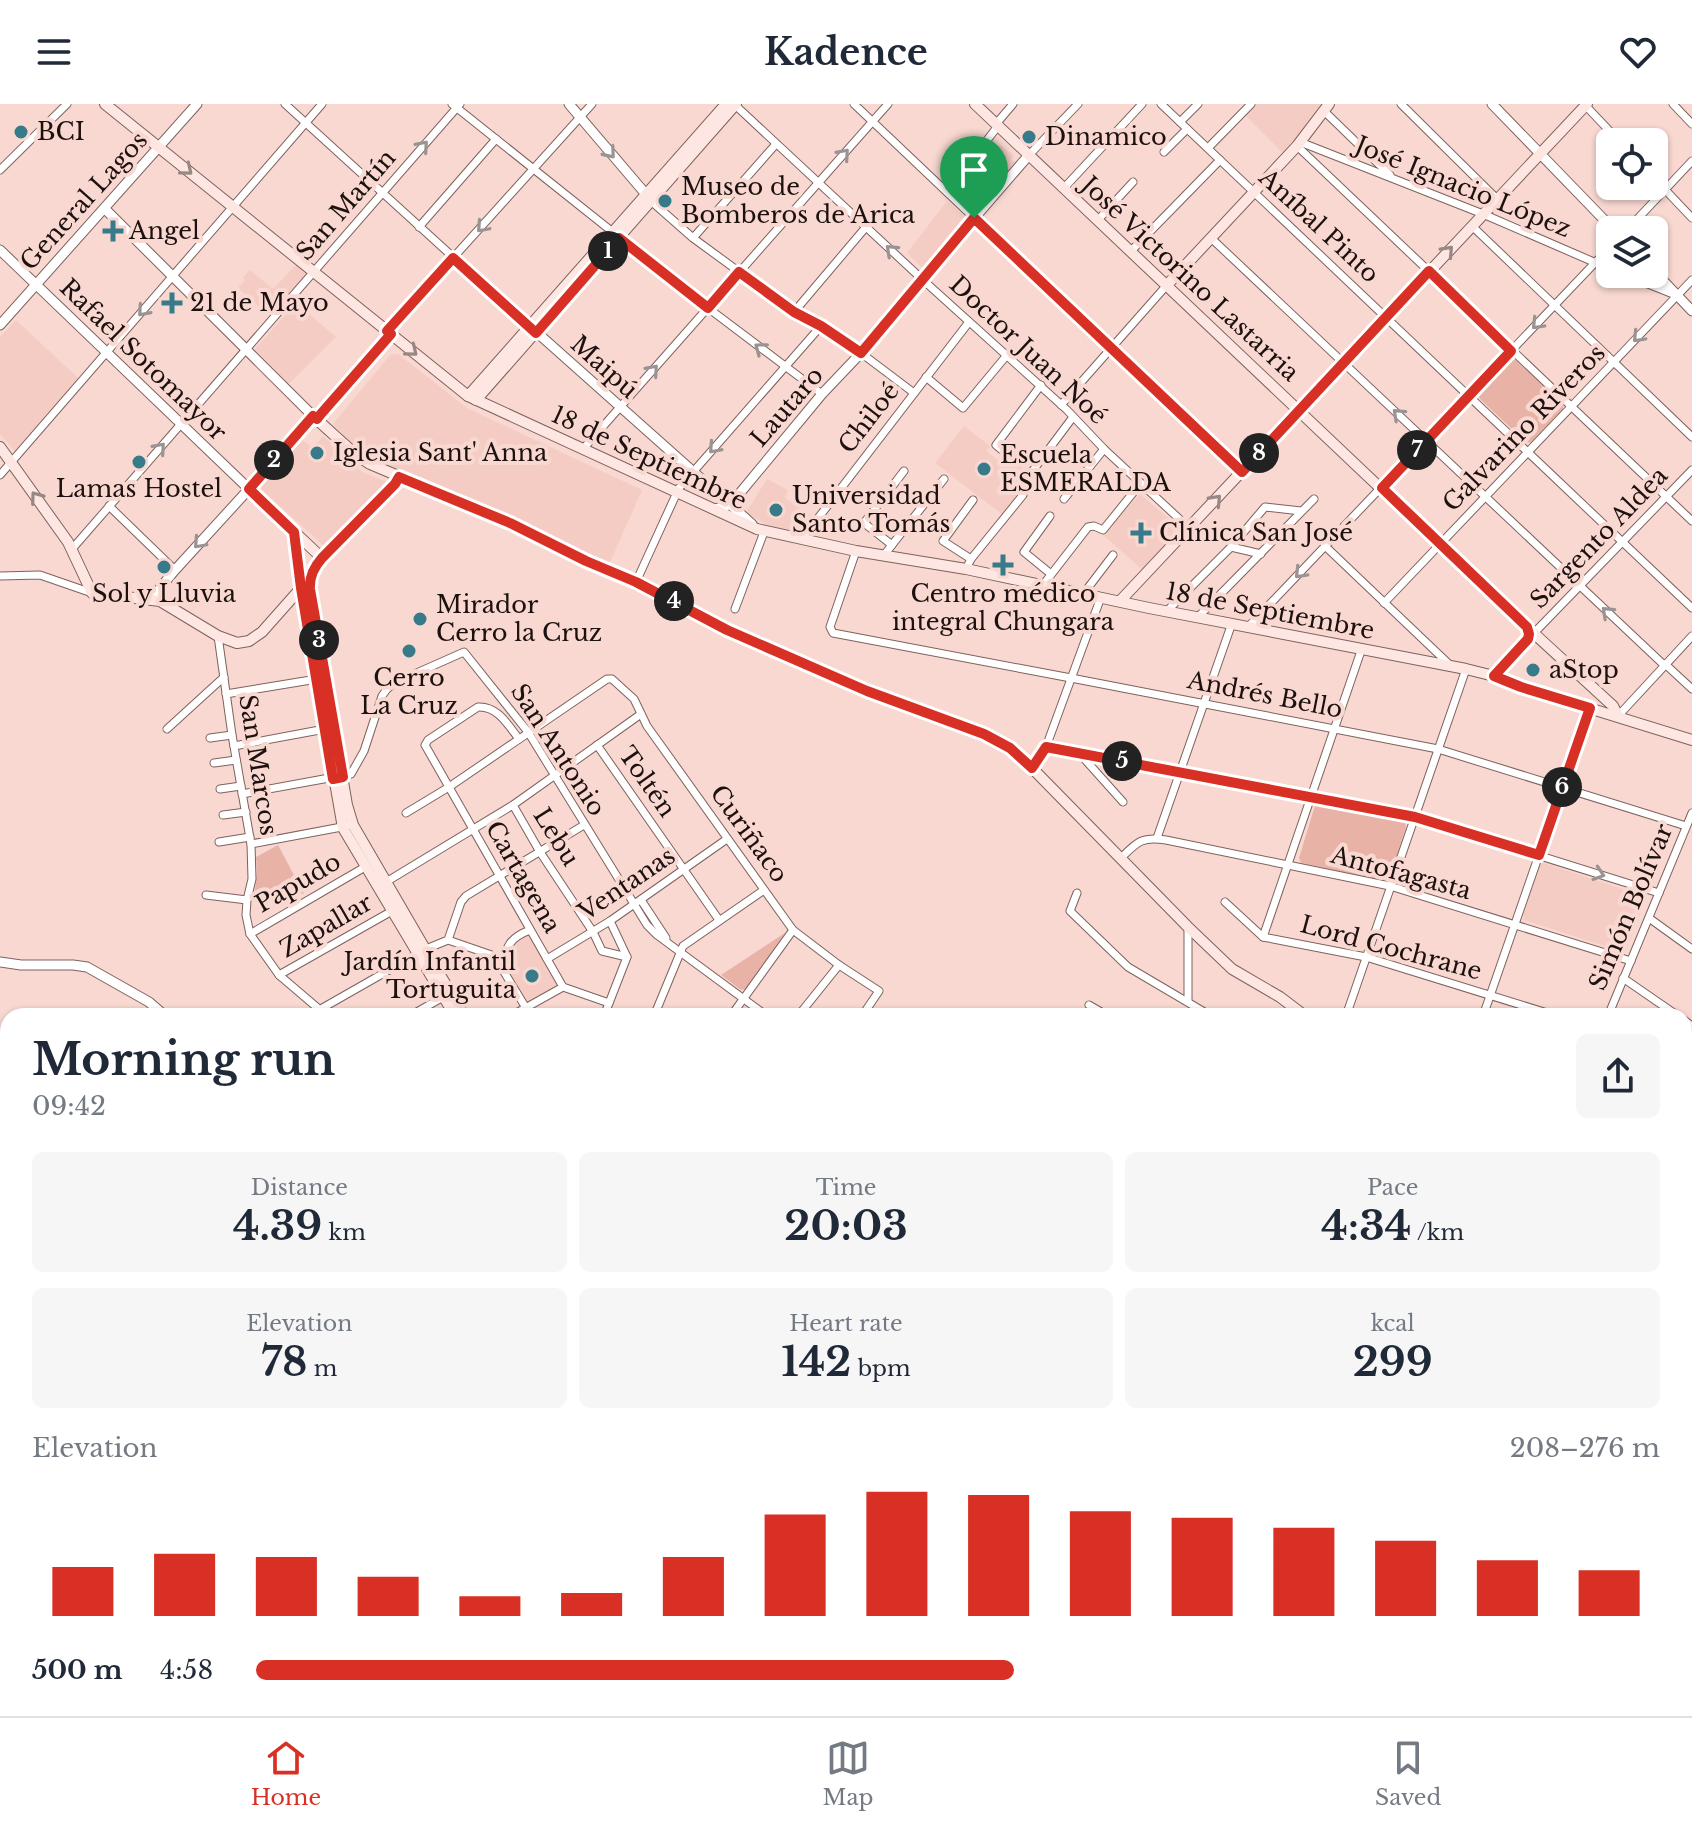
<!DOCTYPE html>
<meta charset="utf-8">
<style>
:root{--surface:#fff;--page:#f6f6f7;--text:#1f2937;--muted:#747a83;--line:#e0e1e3;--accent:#d93025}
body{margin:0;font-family:"Libre Baskerville",serif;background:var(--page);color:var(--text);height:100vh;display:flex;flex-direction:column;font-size:30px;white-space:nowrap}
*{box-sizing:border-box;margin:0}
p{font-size:26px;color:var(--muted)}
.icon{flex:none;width:44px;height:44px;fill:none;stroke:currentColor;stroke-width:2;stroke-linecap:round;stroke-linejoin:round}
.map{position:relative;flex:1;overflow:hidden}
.panel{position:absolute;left:0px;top:904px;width:1692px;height:708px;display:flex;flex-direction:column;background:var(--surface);border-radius:24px 24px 0 0;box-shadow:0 2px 6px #0004}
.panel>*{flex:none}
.controls{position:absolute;left:1596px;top:24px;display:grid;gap:16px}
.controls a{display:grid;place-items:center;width:72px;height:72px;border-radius:12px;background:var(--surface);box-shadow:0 2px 6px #0004;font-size:40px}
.pin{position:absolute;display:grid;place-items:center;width:68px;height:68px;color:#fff;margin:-82px -34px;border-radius:50% 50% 50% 0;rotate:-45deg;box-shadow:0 0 8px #0007}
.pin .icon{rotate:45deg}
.km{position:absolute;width:40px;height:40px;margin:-20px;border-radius:50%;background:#222;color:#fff;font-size:22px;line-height:40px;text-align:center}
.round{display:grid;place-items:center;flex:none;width:84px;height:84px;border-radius:12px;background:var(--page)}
.head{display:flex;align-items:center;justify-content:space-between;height:136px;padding:0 32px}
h1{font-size:44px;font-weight:700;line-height:60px}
.stats{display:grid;grid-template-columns:repeat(3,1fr);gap:12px;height:136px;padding:8px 32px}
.stats div{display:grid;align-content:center;border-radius:12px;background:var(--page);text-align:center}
.stats b{font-size:40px;font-weight:700}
.stats small{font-size:22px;font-weight:400}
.stats p{font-size:22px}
.chart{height:224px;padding:16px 32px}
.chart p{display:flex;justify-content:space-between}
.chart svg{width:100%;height:144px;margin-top:8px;stroke:var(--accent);stroke-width:6}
ul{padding:0 32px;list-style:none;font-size:26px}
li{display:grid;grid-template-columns:128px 96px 1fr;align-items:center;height:60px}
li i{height:20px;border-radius:10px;background:var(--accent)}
header{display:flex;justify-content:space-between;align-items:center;height:104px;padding:0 32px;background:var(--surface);font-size:36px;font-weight:700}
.tab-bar{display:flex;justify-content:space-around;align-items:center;height:112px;border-top:2px solid var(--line);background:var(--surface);font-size:22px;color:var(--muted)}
.tab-bar a{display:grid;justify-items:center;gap:4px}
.tab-bar .active{color:var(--accent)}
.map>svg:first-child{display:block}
</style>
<header><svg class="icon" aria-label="menu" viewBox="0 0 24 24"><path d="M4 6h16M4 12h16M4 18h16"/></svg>Kadence<svg class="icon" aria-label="heart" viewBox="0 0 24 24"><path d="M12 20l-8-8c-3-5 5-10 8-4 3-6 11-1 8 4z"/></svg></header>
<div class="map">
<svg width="1692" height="1612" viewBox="0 0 1692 1612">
<rect width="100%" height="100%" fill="#f8d8d1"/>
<g fill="#f4ccc3">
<polygon points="1257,0 1323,0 1283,49 1246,12"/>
<polygon points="1000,41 1014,52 1011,56 1018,59 983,101 978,97 978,94 976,96 962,84"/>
<polygon points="947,97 967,115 926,167 907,149"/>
<polygon points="298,159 308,169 270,212 238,184 245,176 243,173 250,166 273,185"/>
<polygon points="296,199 336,233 289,280 255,245"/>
<polygon points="16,216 79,275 16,348 0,330 0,233"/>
<polygon points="391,250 398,250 467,304 642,386 606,467 384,365 359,346 333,320"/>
<polygon points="964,322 990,342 986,347 999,357 1005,350 1028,368 1017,393 1003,411 935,359"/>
<polygon points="323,332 362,368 387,378 323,441 261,385 261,382 301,335 313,344"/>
<polygon points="767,375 788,386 785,394 812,412 798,430 768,421 746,409"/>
<polygon points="1140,390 1181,425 1144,467 1103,431"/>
<polygon points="1543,759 1647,793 1626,847 1623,848 1524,816 1523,811 1540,760"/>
<polygon points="530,830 559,881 527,900 504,862 510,842 520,834"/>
</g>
<g fill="#e8b2a6">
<polygon points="1509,255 1516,256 1563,301 1563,306 1532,339 1526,338 1480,295 1477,288"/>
<polygon points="1316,698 1404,716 1406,723 1390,773 1383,777 1301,759 1299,754"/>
<polygon points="278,741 304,790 299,789 277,801 268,788 254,795 257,767 256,753"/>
<polygon points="785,829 746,885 741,886 721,871"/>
</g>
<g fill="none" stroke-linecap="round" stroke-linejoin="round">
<g stroke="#7e625c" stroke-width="9">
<g id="minor">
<polyline points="285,0 530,223"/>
<polyline points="452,0 708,204 822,290"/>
<polyline points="854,0 1242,368"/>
<polyline points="1161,0 1692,504"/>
<polyline points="1401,0 1497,95"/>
<polyline points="1584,0 1620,38"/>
<polyline points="1673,0 1692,20"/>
<polyline points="735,1 923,176 1067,306 1104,345 1189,424"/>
<polyline points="1324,7 1390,71"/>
<polyline points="1180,18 1198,0"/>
<polyline points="996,20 1013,0"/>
<polyline points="1300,38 1483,110 1610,165"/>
<polyline points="1297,42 1692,417"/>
<polyline points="1208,44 1251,0"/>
<polyline points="1164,48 1187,25"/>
<polyline points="1029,51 1078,0"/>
<polyline points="0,66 67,0"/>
<polyline points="1654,74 1692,114"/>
<polyline points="1064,84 1142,0"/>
<polyline points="947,88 998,22"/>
<polyline points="651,97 693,134 794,208 821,222 861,249 914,289"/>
<polyline points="1098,116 1133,78"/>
<polyline points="1472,122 1692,333"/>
<polyline points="419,123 496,35"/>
<polyline points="1627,126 1692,57"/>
<polyline points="693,134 776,40"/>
<polyline points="1212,135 1664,561"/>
<polyline points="1131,147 1220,56"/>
<polyline points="1623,170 1673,190"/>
<polyline points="794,208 866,123"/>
<polyline points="387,227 592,0"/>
<polyline points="926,273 963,304 1007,251"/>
<polyline points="1061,301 1167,181"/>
<polyline points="583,345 888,0"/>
<polyline points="1002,346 996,341 1041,281"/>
<polyline points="0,371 322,0"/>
<polyline points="1064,395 1104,345"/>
<polyline points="109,402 175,466"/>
<polyline points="1050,412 1024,448 1051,470"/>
<polyline points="802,435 969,218"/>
<polyline points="892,441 864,419 904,367"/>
<polyline points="1325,442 1451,562"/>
<polyline points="1231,443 1261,450"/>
<polyline points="72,445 460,0"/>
<polyline points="856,447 830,523 833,529 1071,574 1438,645 1686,722"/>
<polyline points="884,451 944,375"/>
<polyline points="971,455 943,437 973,396"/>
<polyline points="966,465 971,455 1023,391 1021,387 1028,373 1073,313"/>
<polyline points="0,472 40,471 92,489"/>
<polyline points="636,478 679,384 821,222"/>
<polyline points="1043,481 1088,423 1094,422 1103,426 1141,379"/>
<polyline points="1084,489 1113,451"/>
<polyline points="1384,499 1692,176"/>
<polyline points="735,505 764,428"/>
<polyline points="1167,507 1231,443 1265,403 1301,407"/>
<polyline points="1198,513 1314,395"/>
<polyline points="1249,522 1610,143"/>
<polyline points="1266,525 1267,509 1269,501"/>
<polyline points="1534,529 1692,366"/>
<polyline points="218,532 232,631 251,740 252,775 247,796 246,811 250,830 279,871 327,912"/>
<polyline points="1665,560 1692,585"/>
<polyline points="226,590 317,575"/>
<polyline points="1618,612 1692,532"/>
<polyline points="167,625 224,573"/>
<polyline points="210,634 232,631"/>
<path d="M519,635C508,621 498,602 478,603L428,636L425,641L563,883L609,899"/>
<polyline points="597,641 719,816"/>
<polyline points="234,642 325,625"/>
<polyline points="1046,643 1415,713 1659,789"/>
<polyline points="1080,650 1123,698"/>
<polyline points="214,659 236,656"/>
<polyline points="1032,664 1046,643 1101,493"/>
<polyline points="220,685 241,682"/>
<polyline points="242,690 351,670 364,647 382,592 387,585 394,579 464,548 528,628 647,821 657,831 767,912"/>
<polyline points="513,701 540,748 593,828 602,847 627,853"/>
<polyline points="406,709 449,683 607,575 612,575 634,595 647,622 793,826 839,861 879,887 862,912"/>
<polyline points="223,711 246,708"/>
<polyline points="1157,734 1232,519"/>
<polyline points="219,738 250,733"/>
<polyline points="251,740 347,722"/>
<path d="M1121,754C1137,738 1142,732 1166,736L1390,782L1631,857"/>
<polyline points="386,778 513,701 641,610"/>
<polyline points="1077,789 1070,807 1128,863 1211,912"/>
<polyline points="206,791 247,796"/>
<polyline points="641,796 666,834"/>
<polyline points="1225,798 1263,833 1366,853 1557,912"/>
<polyline points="1649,814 1692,845"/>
<polyline points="250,830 365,763"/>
<polyline points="1263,833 1362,544"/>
<polyline points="448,836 503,855"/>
<polyline points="547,855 610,817 727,735"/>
<polyline points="279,871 392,807"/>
<polyline points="1623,874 1678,912"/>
<polyline points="1188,897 1188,823"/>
<polyline points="1089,901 1108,912"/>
<path d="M526,904L501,863C507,842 509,834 530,826"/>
<polyline points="319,906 426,845 448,836 461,798 466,792 584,721"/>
<polyline points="410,912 443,893"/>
<polyline points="511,912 563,883"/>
<polyline points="604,912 627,853 610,817"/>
<polyline points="654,912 683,842 764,786"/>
<polyline points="731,912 793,826"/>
<polyline points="798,912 839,861"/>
<polyline points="1346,912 1466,565"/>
<polyline points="1483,912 1590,604"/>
<polyline points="1608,912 1692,709"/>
<polyline points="1684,916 1692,922"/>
<polyline points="1684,987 1692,990"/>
<polyline points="1684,1030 1692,1011"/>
<polyline points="1684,1420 1692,1411"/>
<polyline points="1684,1463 1692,1453"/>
<polyline points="1684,1537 1692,1535"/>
<polyline points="1684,1583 1692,1580"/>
<polyline points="321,1604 322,1612"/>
<polyline points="372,1604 373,1612"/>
<polyline points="434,1604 435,1612"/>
<polyline points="482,1604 483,1612"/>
<polyline points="1282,1604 1295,1612"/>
<polyline points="1668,1604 1670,1612"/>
<polyline points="1225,1608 1232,1612"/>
<polyline points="224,1612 271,1604"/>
<polyline points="490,1612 494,1604"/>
<polyline points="541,1612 545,1604"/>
<polyline points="972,1612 978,1604"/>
<polyline points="1167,1612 1175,1604"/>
<polyline points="1297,1612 1303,1604"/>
<polyline points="1332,1612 1337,1604"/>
<polyline points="1367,1612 1372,1604"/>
<polyline points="1408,1612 1412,1604"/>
<polyline points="1448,1612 1452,1604"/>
<polyline points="1480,1612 1485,1604"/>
<polyline points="1520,1612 1526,1604"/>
<polyline points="1572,1612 1603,1604"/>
</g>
</g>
<g stroke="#7e625c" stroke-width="11">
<g id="tertiary">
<polyline points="569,0 650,95"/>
<polyline points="1492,0 1614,126"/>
<polyline points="105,105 313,312"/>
<polyline points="0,146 249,385 175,466 151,495"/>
<polyline points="1654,167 1692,207"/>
<polyline points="0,221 197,0"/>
<polyline points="533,225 752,420"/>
<polyline points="714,405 726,402 735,395 822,290 861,249 918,179 1029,51"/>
<polyline points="0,858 21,861 73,861 87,863 149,898 165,912"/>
<polyline points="1684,1363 1692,1365"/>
<polyline points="1556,1604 1558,1612"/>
</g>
</g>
<g stroke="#7e625c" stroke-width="12">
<g id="secondary">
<polyline points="105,0 468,292 757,425 856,447 966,465 1149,504 1466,565 1494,572 1521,583 1692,636"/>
<polyline points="975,0 1527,523 1613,602 1618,612"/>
<polyline points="1167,181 1297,42 1329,0"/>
<polyline points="468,292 726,0"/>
<polyline points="476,296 736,0"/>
<polyline points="317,315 391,230"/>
<polyline points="0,343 68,438 92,489 160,497 218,532 237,539 249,537 262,528 301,484"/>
<polyline points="399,373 395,380 316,461 311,470 310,485 347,701 353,721 464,912"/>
<polyline points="294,429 301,484 343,724 455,912"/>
<polyline points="322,454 249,385 313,312 355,350 370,360 510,419 586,457 669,494 727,526 867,587 984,630 1010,644 1032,664 1188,823 1232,865 1280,893 1305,912"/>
<polyline points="1120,497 1587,0"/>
<polyline points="1494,572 1528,535 1529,528 1527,523"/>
<polyline points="1684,1179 1692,1181"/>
<polyline points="564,1612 565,1604"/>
<polyline points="573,1612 575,1604"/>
</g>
</g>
<g stroke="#ae786c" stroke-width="14">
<g id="primary">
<polyline points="1684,1337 1692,1327"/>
<polyline points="1684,1351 1692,1341"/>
<polyline points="1461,1612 1466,1604"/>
</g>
</g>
<use href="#minor" stroke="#fff" stroke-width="7"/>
<use href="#tertiary" stroke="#fff" stroke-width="9"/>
<use href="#secondary" stroke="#fee7e2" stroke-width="10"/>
<use href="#primary" stroke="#fecfc5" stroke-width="12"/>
</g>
<defs><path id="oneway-chevron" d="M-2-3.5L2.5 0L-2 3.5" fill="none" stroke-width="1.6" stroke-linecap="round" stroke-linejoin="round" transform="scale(2)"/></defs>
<g stroke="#999493">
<use href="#oneway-chevron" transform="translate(423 42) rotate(-49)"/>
<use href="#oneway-chevron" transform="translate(610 49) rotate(50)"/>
<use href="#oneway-chevron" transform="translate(844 50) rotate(-49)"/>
<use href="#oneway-chevron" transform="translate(482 123) rotate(132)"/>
<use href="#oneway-chevron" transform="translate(891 146) rotate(-137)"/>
<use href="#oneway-chevron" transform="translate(143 207) rotate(131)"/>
<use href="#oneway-chevron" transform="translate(1537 220) rotate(134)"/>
<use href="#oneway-chevron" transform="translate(1638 233) rotate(134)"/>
<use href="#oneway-chevron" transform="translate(760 244) rotate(-143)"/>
<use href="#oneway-chevron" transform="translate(653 266) rotate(-49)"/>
<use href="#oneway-chevron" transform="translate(1398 310) rotate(-137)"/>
<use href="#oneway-chevron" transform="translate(160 344) rotate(-49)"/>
<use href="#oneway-chevron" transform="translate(714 344) rotate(132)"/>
<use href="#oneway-chevron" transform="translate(199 439) rotate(132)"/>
<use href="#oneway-chevron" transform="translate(1300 469) rotate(134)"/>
<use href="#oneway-chevron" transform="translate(1607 508) rotate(-137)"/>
<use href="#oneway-chevron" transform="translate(1599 770) rotate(18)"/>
</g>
<g stroke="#988783">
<use href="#oneway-chevron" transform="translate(187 66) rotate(39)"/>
<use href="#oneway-chevron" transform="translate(1448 147) rotate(-47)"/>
<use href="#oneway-chevron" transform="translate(412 247) rotate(39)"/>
<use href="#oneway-chevron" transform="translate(36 393) rotate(-126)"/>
<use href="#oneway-chevron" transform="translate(1216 396) rotate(-47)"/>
</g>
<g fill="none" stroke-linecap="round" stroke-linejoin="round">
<g stroke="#fff" stroke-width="16">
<path id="route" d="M974,114L1242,368L1429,167L1511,247L1382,384L1527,523L1529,530L1528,535L1494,572L1521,583L1590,604L1539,751L1415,713L1046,643L1032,664L1010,644L984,630L867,587L727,526L636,478L586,457L510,419L399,373L395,380L322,454C314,463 309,472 310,485L343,673L333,675L301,484L294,428L249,385L313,312L317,315L320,311L391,230L387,227L453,154L536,229L619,134L708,204L739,168L794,208L821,222L861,249Z"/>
</g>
<use href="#route" stroke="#d93025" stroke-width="10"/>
</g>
<g fill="#377b8a" stroke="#f8d8d1" stroke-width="3">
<circle cx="21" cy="28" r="8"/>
<circle cx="1029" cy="33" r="8"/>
<circle cx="665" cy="97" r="8"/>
<path d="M109 115h8v8h8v8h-8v8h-8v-8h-8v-8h8z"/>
<path d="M168 187h8v8h8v8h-8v8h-8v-8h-8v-8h8z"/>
<circle cx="317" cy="349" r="8"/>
<circle cx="139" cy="358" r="8"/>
<circle cx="984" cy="365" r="8"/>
<circle cx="776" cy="406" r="8"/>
<path d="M1137 417h8v8h8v8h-8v8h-8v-8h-8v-8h8z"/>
<path d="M999 449h8v8h8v8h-8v8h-8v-8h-8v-8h8z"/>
<circle cx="164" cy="463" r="8"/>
<circle cx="420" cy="515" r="8"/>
<circle cx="409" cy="547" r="8"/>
<circle cx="1533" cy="566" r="8"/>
<circle cx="532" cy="872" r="8"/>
</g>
<g text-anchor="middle" stroke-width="8" stroke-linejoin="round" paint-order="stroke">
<g font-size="24" fill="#1c110f" stroke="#f8d8d1" text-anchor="start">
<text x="37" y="36">BCI</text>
<text x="1045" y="41">Dinamico</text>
<text x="681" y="91">Museo de<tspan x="681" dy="28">Bomberos de Arica</tspan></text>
<text x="129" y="135">Angel</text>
<text x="190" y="207">21 de Mayo</text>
<text x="333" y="357">Iglesia Sant' Anna</text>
<text x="1000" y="359">Escuela<tspan x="1000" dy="28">ESMERALDA</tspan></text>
<text x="139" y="393" text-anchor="middle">Lamas Hostel</text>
<text x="792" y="400">Universidad<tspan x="792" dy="28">Santo Tomás</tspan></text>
<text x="1159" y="437">Clínica San José</text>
<text x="164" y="498" text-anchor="middle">Sol y Lluvia</text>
<text x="1003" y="498" text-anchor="middle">Centro médico<tspan x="1003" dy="28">integral Chungara</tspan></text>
<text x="436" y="509">Mirador<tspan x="436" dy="28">Cerro la Cruz</tspan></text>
<text x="1549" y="574">aStop</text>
<text x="409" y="582" text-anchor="middle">Cerro<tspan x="409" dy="28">La Cruz</tspan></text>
<text x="516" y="866" text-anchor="end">Jardín Infantil<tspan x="516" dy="28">Tortuguita</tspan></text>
</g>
<g font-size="24" fill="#1c110f" stroke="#f8d8d1">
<text transform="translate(1463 83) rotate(22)" y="8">José Ignacio López</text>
<text transform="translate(84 97) rotate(-48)" y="8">General Lagos</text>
<text transform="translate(346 101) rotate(-49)" y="8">San Martín</text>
<text transform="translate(1319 122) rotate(43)" y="8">Aníbal Pinto</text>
<text transform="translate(1190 175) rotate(43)" y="8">José Victorino Lastarria</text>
<text transform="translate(1028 246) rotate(43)" y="8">Doctor Juan Noé</text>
<text transform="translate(143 256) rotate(44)" y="8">Rafael Sotomayor</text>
<text transform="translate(604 263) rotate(42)" y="8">Maipú</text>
<text transform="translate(787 303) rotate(-49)" y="8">Lautaro</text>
<text transform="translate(869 314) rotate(-52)" y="8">Chiloé</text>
<text transform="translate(1524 324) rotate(-46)" y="8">Galvarino Riveros</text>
<text transform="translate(649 354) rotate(25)" y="8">18 de Septiembre</text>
<text transform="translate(1599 434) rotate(-46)" y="8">Sargento Aldea</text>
<text transform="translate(1270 507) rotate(11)" y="8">18 de Septiembre</text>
<text transform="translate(1265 591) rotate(11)" y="8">Andrés Bello</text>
<text transform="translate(558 646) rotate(57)" y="8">San Antonio</text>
<text transform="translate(258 661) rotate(81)" y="8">San Marcos</text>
<text transform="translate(647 678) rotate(55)" y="8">Toltén</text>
<text transform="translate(749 730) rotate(54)" y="8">Curiñaco</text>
<text transform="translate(556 733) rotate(58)" y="8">Lebu</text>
<text transform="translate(1401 769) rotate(15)" y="8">Antofagasta</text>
<text transform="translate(523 773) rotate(60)" y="8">Cartagena</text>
<text transform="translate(298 779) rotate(-30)" y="8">Papudo</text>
<text transform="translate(627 780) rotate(-34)" y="8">Ventanas</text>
<text transform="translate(1631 803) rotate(-67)" y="8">Simón Bolívar</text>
<text transform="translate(326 822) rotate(-30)" y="8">Zapallar</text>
<text transform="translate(1391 844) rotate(15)" y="8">Lord Cochrane</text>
</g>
</g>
</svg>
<div class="controls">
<a><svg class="icon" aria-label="locate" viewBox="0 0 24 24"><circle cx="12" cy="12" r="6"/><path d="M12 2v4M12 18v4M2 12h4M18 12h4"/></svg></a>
<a><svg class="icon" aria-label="layers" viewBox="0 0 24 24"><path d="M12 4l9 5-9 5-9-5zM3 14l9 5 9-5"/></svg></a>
</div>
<div class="pin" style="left:974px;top:114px;background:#1e9e55"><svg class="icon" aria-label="arrive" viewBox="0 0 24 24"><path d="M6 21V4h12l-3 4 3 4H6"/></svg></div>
<b class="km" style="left:608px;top:147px">1</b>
<b class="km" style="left:274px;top:356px">2</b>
<b class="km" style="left:319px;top:536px">3</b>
<b class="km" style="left:674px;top:497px">4</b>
<b class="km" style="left:1122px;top:657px">5</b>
<b class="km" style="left:1562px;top:683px">6</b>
<b class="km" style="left:1417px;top:346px">7</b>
<b class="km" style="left:1259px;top:349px">8</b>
<section class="panel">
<div class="head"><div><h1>Morning run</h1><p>09:42</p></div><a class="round"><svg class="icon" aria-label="share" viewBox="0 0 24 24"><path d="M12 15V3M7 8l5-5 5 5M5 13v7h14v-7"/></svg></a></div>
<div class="stats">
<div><p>Distance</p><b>4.39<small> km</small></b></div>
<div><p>Time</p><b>20:03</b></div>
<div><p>Pace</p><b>4:34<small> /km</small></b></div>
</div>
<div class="stats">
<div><p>Elevation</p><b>78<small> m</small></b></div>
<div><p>Heart rate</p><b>142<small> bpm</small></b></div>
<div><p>kcal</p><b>299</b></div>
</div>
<div class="chart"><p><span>Elevation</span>208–276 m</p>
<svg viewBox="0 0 160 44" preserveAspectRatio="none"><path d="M5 44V29M15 44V25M25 44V26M35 44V32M45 44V38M55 44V37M65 44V26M75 44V13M85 44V6M95 44V7M105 44V12M115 44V14M125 44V17M135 44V21M145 44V27M155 44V30"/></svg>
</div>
<ul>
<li><b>500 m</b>4:58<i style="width:54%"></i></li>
</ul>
</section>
</div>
<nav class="tab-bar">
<a class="active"><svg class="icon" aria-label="home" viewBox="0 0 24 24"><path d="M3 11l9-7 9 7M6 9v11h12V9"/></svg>Home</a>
<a><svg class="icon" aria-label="map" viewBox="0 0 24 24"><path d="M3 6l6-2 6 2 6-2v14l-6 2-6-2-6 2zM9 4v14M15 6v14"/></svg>Map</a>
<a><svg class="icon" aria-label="saved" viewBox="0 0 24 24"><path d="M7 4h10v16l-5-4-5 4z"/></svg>Saved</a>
</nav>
